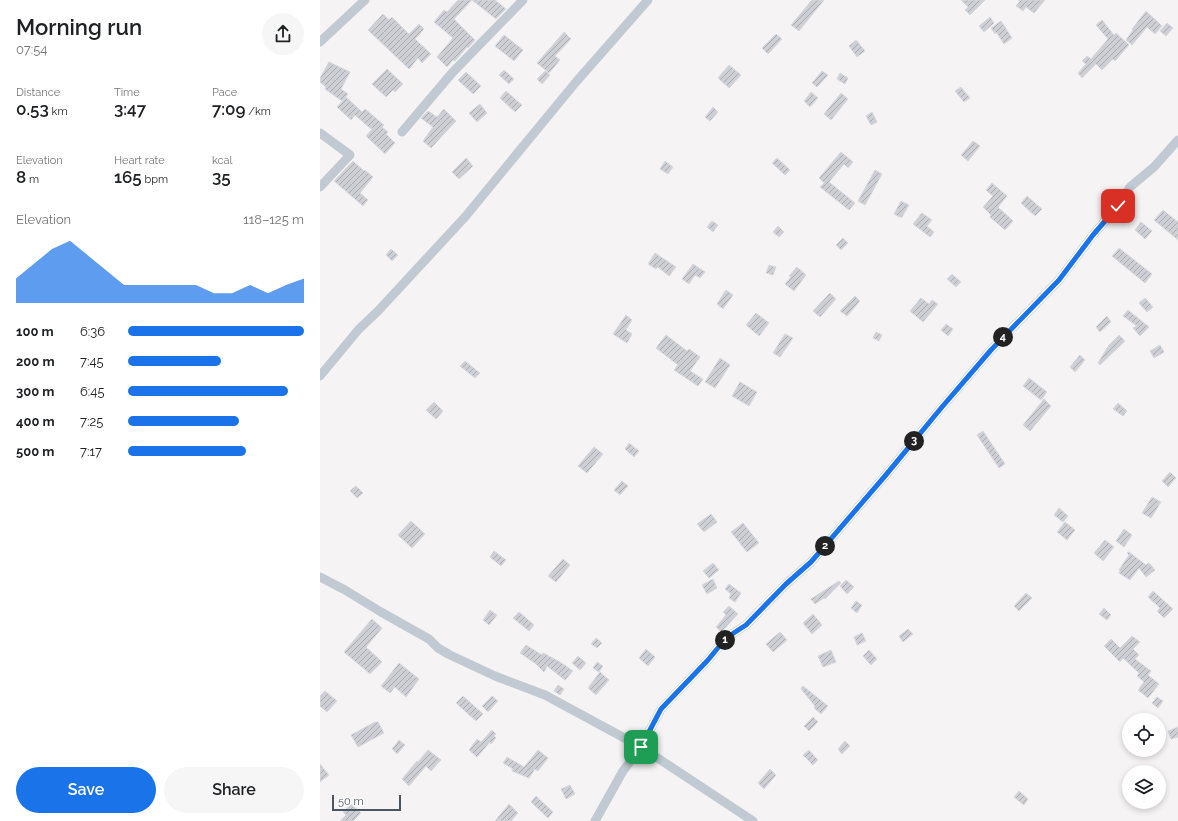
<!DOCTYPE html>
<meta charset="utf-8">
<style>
:root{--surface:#fff;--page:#f6f6f6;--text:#202124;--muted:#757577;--accent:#1a73e8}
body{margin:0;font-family:Raleway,sans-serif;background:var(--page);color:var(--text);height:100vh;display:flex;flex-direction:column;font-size:15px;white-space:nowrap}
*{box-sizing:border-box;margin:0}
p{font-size:13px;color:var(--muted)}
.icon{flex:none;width:22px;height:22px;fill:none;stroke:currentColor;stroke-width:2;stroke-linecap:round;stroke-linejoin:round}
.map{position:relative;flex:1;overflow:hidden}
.sheet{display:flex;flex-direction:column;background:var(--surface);width:320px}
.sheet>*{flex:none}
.buttons{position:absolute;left:802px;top:713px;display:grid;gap:8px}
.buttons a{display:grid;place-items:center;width:44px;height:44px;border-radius:50%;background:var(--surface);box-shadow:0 2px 6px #0003;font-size:20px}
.scale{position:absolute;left:12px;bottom:10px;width:69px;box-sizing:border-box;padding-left:4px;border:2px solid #4a5661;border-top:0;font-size:11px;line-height:14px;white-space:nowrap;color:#4a5661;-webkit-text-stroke:3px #fff;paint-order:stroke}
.pin{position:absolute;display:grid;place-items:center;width:34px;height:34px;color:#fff;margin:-17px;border-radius:8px;box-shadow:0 2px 6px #0006}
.km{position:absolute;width:20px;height:20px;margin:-10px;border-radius:50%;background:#222;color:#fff;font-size:11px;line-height:20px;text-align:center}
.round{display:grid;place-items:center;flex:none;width:42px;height:42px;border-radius:21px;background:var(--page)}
.head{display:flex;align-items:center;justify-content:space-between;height:68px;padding:0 16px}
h1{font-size:22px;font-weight:600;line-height:30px}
.metrics{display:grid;grid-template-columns:repeat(3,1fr);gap:6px;height:68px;padding:4px 16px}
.metrics div{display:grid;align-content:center}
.metrics b{font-size:17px;font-weight:600}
.metrics small{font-size:11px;font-weight:400}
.metrics p{font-size:11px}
.chart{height:112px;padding:8px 16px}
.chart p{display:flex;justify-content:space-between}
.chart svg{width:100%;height:72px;margin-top:4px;fill:var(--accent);opacity:.7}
.primary-button{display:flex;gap:8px;margin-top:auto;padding:8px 16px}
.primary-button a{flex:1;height:46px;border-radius:24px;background:var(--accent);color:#fff;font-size:16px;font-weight:600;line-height:46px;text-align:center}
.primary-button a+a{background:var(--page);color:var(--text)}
ul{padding:0 16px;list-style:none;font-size:13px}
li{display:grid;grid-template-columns:64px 48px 1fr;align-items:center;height:30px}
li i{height:10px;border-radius:5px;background:var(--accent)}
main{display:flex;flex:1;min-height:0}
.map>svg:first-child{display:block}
</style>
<main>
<section class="sheet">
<div class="head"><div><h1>Morning run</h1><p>07:54</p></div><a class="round"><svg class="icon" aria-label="share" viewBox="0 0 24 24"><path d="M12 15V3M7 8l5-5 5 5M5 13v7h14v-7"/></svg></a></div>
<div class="metrics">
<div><p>Distance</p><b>0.53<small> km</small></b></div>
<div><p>Time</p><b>3:47</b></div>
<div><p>Pace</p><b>7:09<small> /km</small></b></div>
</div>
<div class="metrics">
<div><p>Elevation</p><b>8<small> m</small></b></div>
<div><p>Heart rate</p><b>165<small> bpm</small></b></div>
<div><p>kcal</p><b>35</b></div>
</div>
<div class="chart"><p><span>Elevation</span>118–125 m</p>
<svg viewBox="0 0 160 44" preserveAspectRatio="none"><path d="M0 44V29L10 20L20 11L30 6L40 15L50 24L60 33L70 33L80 33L90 33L100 33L110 38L120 38L130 33L140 38L150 33L160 29V44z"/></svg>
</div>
<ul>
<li><b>100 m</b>6:36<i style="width:100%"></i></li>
<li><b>200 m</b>7:45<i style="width:53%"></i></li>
<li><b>300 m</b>6:45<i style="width:91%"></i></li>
<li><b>400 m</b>7:25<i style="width:63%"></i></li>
<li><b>500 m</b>7:17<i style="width:67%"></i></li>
</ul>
<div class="primary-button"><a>Save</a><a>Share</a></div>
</section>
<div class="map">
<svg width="858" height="821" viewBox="0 0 858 821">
<defs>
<pattern id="building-hatch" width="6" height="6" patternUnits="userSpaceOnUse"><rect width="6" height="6" fill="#cdcfd5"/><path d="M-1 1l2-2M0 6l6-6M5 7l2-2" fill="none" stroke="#a8abb0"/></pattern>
</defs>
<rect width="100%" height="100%" fill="#f5f3f3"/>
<g fill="url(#building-hatch)" stroke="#d7d9de">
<polygon points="138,0 152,0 134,19 155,40 148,48 147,47 135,61 133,60 127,67 117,57 133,38 114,22 124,10 127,12"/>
<polygon points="152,0 175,0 186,9 176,19"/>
<polygon points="492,0 504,0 479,31 471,25"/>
<polygon points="641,0 665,0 650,15 645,10 648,7"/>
<polygon points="698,0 725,0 714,13 706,7 703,11 696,6 700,1"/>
<polygon points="826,11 842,26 835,34 827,27 812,45 806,40 813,30 812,29"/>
<polygon points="63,14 69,20 72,17 89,34 99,24 104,29 95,39 111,54 102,63 98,58 89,69 48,30"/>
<polygon points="670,17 674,23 664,32 659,26"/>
<polygon points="782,20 794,35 796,33 809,45 795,61 793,59 782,70 776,64 762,78 758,73 766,64 762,61 767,56 771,59 788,39 776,25"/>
<polygon points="681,21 692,38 684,44 676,32 675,34 671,28"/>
<polygon points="847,23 853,28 846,36 840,31"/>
<polygon points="244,32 251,39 235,56 240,60 229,73 217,63"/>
<polygon points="456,34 462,39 448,54 442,48"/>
<polygon points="184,35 203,50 194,61 175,46"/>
<polygon points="536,40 545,51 537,57 529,46"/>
<polygon points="9,62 30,72 21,89 28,94 22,101 5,89 6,87 0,82 0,78"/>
<polygon points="409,65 421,75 409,88 398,78"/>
<polygon points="67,69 83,84 75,92 73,90 66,97 52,84"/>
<polygon points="184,70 194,79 189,84 179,75"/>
<polygon points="225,71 230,75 222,84 217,79"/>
<polygon points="502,71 508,75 497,87 492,83"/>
<polygon points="146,72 161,86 153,94 138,80"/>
<polygon points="520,73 528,78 525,84 517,79"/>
<polygon points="641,87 650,98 644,102 635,91"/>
<polygon points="186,91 202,105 195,112 180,98"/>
<polygon points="491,92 498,98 490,107 484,101"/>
<polygon points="521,93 528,99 511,120 504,114"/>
<polygon points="26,97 42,112 45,109 64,125 62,127 68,132 66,134 75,143 65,154 46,136 53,128 51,129 35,115 31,120 17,107"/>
<polygon points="160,104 167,113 157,122 149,113"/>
<polygon points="393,107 398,112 390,121 385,117"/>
<polygon points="124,109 136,121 111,148 103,141 113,127 101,118 108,111 117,117"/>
<polygon points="552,112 557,122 551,125 546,116"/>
<polygon points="653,141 660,146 648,161 641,155"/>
<polygon points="521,152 533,162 528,168 524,164 509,182 535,203 529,210 500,187 504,183 499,178"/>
<polygon points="146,158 153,166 139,179 132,172"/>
<polygon points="457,158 470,170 465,175 452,163"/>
<polygon points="33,161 44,171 45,170 53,177 40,193 48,200 43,206 14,181"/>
<polygon points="345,161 353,167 348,174 340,169"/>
<polygon points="555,170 562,174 545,205 538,201"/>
<polygon points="672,183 687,196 678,207 693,221 685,230 670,217 671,215 663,207 673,196 666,190"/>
<polygon points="707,196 722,209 715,216 701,203"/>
<polygon points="581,201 589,205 582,217 579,217 574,214"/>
<polygon points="843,210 858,222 858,240 834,220"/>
<polygon points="602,213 612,220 607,226 614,232 610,237 593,224"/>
<polygon points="392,221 398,225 393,232 387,227"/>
<polygon points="821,222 832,231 825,239 815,230"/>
<polygon points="458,226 464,232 459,237 453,232"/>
<polygon points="523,238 528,243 521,250 516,245"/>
<polygon points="799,248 832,274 825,283 792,256"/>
<polygon points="71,249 78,255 72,261 66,255"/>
<polygon points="335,253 356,267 349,276 338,267 336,269 328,264"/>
<polygon points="373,264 385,272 380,278 375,275 369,284 362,279"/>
<polygon points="449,265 456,267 453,275 446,273"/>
<polygon points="477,267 486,275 474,291 465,284 471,277 469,276"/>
<polygon points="632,274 641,282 636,287 627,279"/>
<polygon points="406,290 413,295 403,309 397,304"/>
<polygon points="510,293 516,299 500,317 493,311"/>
<polygon points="535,296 540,301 527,316 520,311"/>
<polygon points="601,298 609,304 612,300 618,304 603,322 590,311"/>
<polygon points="825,298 833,307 827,312 819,303"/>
<polygon points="808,310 829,327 820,336 813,328 817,326 803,316"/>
<polygon points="436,313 449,323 439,336 426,325"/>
<polygon points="306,315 312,320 306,330 312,334 307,343 293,334"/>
<polygon points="787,316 791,322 780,332 776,327"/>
<polygon points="626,324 633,329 628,336 621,330"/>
<polygon points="556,332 562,335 559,341 553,338"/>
<polygon points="465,334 473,338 460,357 453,353"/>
<polygon points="346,335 367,351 369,349 380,357 370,371 383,379 378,386 354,370 358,365 336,348"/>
<polygon points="799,335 805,341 780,365 778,363 789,345"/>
<polygon points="840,345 844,352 834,358 830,351"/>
<polygon points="760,355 765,360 755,372 750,367"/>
<polygon points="400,358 410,365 395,388 385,382"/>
<polygon points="145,361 160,373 155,378 140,366"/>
<polygon points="709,378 727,392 721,400 703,386"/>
<polygon points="420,382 437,392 429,406 412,396"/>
<polygon points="724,399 731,406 710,431 703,425"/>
<polygon points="114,402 123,411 116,419 106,410"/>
<polygon points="798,403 807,411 803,416 793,409"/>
<polygon points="663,431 685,464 679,468 657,435"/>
<polygon points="309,443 319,451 314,457 305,449"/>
<polygon points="274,447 283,454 267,473 258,466"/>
<polygon points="850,472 856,478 848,487 842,481"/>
<polygon points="302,481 308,486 300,495 294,490"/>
<polygon points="36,486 43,493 37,498 30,491"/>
<polygon points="832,497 841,502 831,518 822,513"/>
<polygon points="739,508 748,516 743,522 734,515"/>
<polygon points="391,514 397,522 384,532 377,524"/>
<polygon points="91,521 105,534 92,548 78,535"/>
<polygon points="745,522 755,530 747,540 737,532"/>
<polygon points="423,523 439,543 427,552 411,532"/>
<polygon points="804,529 812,535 804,547 796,541"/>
<polygon points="785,540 794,547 783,561 774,553"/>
<polygon points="174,551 186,560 181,566 170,557"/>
<polygon points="809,552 826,565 829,563 835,570 826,577 819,568 810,580 799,573 800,571 799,570 809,555 807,553"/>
<polygon points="243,559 250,565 236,582 228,576"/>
<polygon points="393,563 399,570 389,578 383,571"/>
<polygon points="393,579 397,588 387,594 382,585"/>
<polygon points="526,580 534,587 527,594 520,586"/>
<polygon points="519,581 521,583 505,599 504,598 495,604 491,599"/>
<polygon points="409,584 421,593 415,602 409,598 411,594 405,589"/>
<polygon points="833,591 853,609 844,618 837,611 840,608 828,597"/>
<polygon points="706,593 712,598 699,611 694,606"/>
<polygon points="536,601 542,605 537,613 531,608"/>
<polygon points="409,606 418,614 401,632 396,627 406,615 403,612"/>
<polygon points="784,608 791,615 787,620 779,614"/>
<polygon points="170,610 177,615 169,625 163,620"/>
<polygon points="199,612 214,625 209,631 193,618"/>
<polygon points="493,614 502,625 492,634 483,623"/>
<polygon points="52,619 62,628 46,647 62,662 50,674 24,652"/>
<polygon points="588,629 593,634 583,642 579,636"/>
<polygon points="460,632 467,640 453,652 446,644"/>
<polygon points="542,633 546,641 537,645 534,637"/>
<polygon points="812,636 820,642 813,649 819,655 815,659 831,671 828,675 839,684 828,698 818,690 824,682 817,676 819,673 803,658 800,662 784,646 791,639 800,648"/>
<polygon points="276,638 282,643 277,648 271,644"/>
<polygon points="206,645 222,655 223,653 240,662 253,671 245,680 227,666 224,672 216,664 200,653"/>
<polygon points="326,649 335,657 328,666 319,658"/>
<polygon points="511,650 516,662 503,667 498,656"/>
<polygon points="549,650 557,659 551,665 543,656"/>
<polygon points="258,656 266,663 260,670 252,663"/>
<polygon points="277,662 283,666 279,672 273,668"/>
<polygon points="79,663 99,679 86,697 75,687 70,693 61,686"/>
<polygon points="280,672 289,680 276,695 268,688"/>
<polygon points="238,685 244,689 240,695 234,691"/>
<polygon points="483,686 508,706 501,714 494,708 495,706 481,689"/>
<polygon points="5,691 17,701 7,712 0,706 0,696"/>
<polygon points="143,696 163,714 156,721 136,703"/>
<polygon points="172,696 178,701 168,712 162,706"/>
<polygon points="837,697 843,701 838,708 832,703"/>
<polygon points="493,717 498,722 489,731 484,726"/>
<polygon points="55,722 58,722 64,733 38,747 31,735"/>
<polygon points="858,727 858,737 851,739 848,731"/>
<polygon points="172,730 176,734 174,736 176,738 171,744 170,742 157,757 149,750 157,739 161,742"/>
<polygon points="79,740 85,745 77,754 72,749"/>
<polygon points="525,741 530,746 522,754 518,749"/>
<polygon points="108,750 121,760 111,771 106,766 89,786 82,779 97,761 98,762"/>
<polygon points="218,750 228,758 218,771 215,769 209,778 192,771 193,769 183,763 187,757 204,767"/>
<polygon points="489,750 498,760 493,765 483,755"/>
<polygon points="0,764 9,775 0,782"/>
<polygon points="450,769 456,775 444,789 438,783"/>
<polygon points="250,785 255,794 246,799 241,789"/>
<polygon points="699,791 708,799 704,805 694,797"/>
<polygon points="216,796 233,812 228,818 211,802"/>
<polygon points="31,804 41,813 33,821 20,821 26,815 23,812"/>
<polygon points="189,804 198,813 191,821 175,821"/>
</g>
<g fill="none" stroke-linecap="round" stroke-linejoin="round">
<g stroke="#c1cad2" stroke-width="9">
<polyline points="0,42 45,0"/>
<polyline points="82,132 132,73 203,0"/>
<polyline points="0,133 30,155 0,187"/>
<polyline points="0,376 39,329 58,311 145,217 256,82 328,0"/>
<polyline points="0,577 25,590 61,612 100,634 109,639 118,648 130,655 175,676 225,695 321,747 433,821"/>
<polyline points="275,821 303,771 321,747 341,709 388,660 406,638 426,625 466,584 491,562 565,476 622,407 671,350 739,280 773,235 798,206 810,187 834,167 858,140"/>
</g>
</g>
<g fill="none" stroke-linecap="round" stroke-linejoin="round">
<g stroke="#fff" stroke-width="8">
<polyline id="route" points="321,747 341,709 388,660 406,638 426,625 466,584 491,562 565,476 622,407 671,350 739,280 773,235 798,206"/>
</g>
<use href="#route" stroke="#1a73e8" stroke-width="5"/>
</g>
</svg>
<div class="buttons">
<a><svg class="icon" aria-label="locate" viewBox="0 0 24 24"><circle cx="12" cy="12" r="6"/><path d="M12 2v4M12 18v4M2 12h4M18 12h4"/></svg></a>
<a><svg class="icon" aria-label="layers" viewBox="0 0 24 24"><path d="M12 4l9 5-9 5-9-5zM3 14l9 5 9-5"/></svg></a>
</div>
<div class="scale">50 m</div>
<div class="pin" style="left:321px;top:747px;background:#1e9e55"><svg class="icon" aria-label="arrive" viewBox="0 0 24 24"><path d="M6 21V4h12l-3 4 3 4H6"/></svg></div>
<div class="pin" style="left:798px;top:206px;background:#d93025"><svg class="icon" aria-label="check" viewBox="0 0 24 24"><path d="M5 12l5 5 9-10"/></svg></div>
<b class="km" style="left:405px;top:640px">1</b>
<b class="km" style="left:505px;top:546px">2</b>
<b class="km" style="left:594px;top:441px">3</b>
<b class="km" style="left:683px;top:337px">4</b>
</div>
</main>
